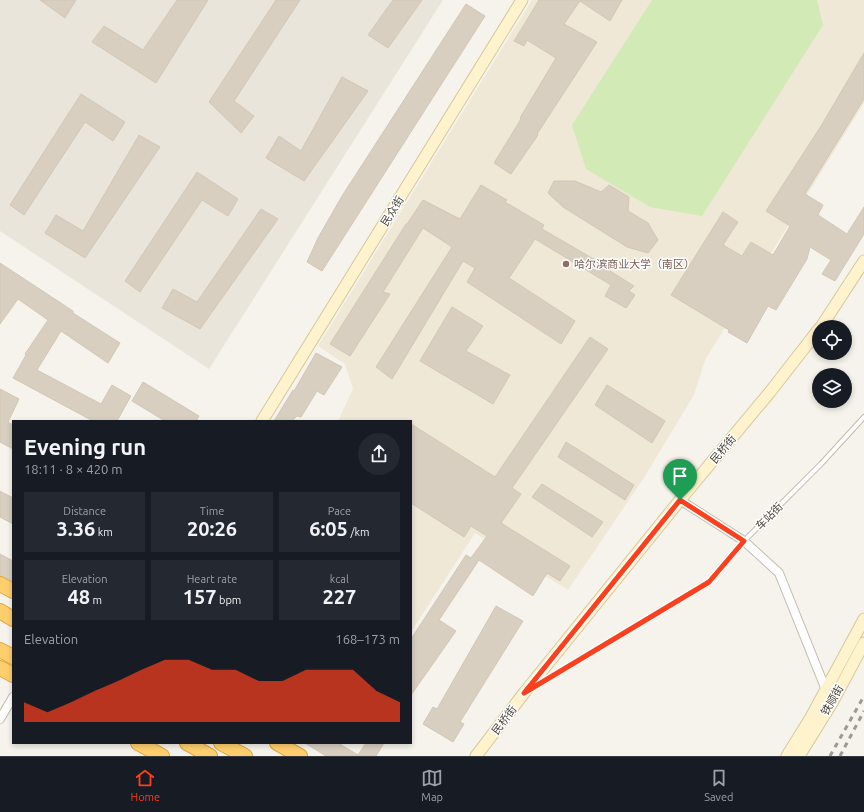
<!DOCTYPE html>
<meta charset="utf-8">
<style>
:root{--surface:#171b24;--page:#242831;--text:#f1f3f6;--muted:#9ea1a6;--line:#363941;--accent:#fc3f1d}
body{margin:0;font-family:Ubuntu,"Noto Sans SC",sans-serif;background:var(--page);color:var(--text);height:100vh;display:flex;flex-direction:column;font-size:15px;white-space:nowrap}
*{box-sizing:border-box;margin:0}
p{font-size:13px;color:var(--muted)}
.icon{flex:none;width:22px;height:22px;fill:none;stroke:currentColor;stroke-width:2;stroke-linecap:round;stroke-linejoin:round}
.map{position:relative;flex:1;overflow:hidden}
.sheet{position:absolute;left:12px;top:420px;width:400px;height:324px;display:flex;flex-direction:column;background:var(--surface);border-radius:0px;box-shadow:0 2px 6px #0003}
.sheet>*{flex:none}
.buttons{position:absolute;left:812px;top:320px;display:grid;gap:8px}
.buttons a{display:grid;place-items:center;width:40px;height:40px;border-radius:50%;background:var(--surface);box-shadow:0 2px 6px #0003;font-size:20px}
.pin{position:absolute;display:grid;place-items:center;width:34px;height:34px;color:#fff;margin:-41px -17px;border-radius:50% 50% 50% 0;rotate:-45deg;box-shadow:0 0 4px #0007}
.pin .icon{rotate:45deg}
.round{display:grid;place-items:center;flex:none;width:42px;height:42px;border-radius:21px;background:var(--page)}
.summary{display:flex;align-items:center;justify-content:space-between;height:68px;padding:0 12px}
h1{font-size:22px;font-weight:700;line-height:30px}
.stats{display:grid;grid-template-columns:repeat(3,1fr);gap:6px;height:68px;padding:4px 12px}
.stats div{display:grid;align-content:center;border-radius:0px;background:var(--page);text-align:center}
.stats b{font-size:20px;font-weight:700}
.stats small{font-size:11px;font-weight:400}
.stats p{font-size:11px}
.chart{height:112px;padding:8px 12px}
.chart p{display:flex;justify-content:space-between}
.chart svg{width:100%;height:72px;margin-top:4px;fill:var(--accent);opacity:.7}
.dock{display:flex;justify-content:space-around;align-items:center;height:56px;border-top:1px solid var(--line);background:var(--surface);font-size:11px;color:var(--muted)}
.dock a{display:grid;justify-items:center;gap:2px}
.dock .current{color:var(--accent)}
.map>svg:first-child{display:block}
</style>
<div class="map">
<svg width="864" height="756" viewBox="0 0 864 756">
<rect width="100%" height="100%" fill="#f6f3ec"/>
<polygon fill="#eae5da" points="0,0 443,0 209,369 0,231"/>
<polygon fill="#efe8d6" points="532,0 864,0 864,103 705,360 694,395 645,476 568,590 475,533 411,632 411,421 338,421 353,389 345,364 318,346"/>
<polygon fill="#d2eab5" points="652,0 817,0 823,25 702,216 650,207 586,169 572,125"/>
<g fill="#d8cfc1" stroke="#d3c7b4">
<polygon points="40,0 76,0 65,18"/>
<polygon points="177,0 208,0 156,83 92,42 104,26 143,50"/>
<polygon points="276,0 300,0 234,101 254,116 241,133 209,102"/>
<polygon points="393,0 422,0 388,48 368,35"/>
<polygon points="539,0 622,0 610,21 580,1 564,24 597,42 537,134 538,135 511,174 494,163 521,119 520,118 556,58 527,40 524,46 514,41"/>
<polygon points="466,4 485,16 322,271 307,262 318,238 342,196"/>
<polygon points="864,53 864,99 805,194 823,205 818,215 847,234 864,207 864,234 835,281 822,274 831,260 810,247 807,259 776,310 768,306 747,343 728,332 729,330 671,295 723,212 738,222 723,245 742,256 751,242 773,255 790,226 766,211 821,126"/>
<polygon points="342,77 368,91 304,181 266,158 279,136 301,151"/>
<polygon points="81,94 125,122 113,141 85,122 24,215 10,205"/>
<polygon points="139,135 160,147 85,258 45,233 56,215 83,231"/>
<polygon points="197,172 238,199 228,216 202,200 140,292 125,281"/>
<polygon points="554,181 575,181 601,192 609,185 629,197 628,211 648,223 658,240 648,253 627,247 563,207 548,193"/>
<polygon points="481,185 507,200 505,202 544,225 542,229 611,269 610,271 634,286 629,291 635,295 626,308 605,296 611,285 535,239 509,278 575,321 561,344 467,282 475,268 463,261 392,379 376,367 452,247 423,228 383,292 390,294 350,356 330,344 406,224 407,224 423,200 460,219"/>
<polygon points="261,209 278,219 200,329 162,308 173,289 197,302"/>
<polygon points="0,263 73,311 73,313 120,343 108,363 61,331 37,370 101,404 112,385 131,396 117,421 93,421 13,378 26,355 25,354 48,320 18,299 0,324"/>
<polygon points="452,307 483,326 466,351 510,375 493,404 420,361"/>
<polygon points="590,337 608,349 512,488 521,494 501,523 570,566 560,581 547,573 533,596 479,560 439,620 456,631 411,695 411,639 466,555 471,558 487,536 471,526 464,537 411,503 411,424 495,477"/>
<polygon points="316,353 342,367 324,395 317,391 301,417 297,416 292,421 274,421 293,390 294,391"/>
<polygon points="143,382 199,416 196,421 165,421 132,401"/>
<polygon points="607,385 665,421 652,443 595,405"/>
<polygon points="0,389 19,399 8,422 13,425 13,449 0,442"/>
<polygon points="566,442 634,485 625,500 558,457"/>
<polygon points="542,484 603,522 592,537 532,497"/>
<polygon points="0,491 13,498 13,524 0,517"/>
<polygon points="0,554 13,561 13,581 4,577 0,576"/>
<polygon points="496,606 523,621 460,722 464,724 453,742 423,724 433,707 437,709"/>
<polygon points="305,743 338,743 358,755 366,743 384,743 376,756 326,756"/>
</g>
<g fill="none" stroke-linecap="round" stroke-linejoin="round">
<g stroke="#c2bbae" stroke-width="6">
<polyline id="lane" points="533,688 709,582 744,541 821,464 864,417"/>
</g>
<g stroke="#c2bbae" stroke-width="10">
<g id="street">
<polyline points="680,500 744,541 779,573 826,690"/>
<polyline points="0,719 13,697"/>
</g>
</g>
<g stroke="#d6c79b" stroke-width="13">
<g id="secondary">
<polyline points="821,327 864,261"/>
<polyline points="262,421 522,0"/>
<polyline points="476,756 524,693 680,500 770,392 819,329"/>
<polyline points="787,756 810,719 864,619"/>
<polyline points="799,756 833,701 864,643"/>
</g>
</g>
<g stroke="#e0a43c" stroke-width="16">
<g id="highway">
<polyline points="0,584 13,591"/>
<polyline points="0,611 13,619"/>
<polyline points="0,650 13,657"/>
<polyline points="0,668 13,675"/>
<polyline points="138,743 162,756"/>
<polyline points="187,743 210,756"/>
<polyline points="221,743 245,756"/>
<polyline points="277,743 300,756"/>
</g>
</g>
<use href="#lane" stroke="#fff" stroke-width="4"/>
<use href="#street" stroke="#fff" stroke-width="8"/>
<use href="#secondary" stroke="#fff3cd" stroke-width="11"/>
<use href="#highway" stroke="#ffcf6e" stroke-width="14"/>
<g stroke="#9a9a9a" stroke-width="3" stroke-dasharray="5 5" stroke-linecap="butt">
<polyline points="830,756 864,696"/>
<polyline points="840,756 864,711"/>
</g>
</g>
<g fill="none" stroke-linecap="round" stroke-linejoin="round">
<g stroke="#fff" stroke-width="8">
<polygon id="route" points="680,500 744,541 709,582 524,693"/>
</g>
<use href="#route" stroke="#fc3f1d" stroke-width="5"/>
</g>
<circle fill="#8d6e63" stroke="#fff" stroke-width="1.5" cx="566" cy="264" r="4"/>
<g text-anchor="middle" stroke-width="3" stroke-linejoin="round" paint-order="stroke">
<g font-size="11" fill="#4b4439" stroke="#fff">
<text transform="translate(392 211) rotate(-58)" y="4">民众街</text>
<text transform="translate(723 449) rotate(-50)" y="4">民桥街</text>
<text transform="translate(769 516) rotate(-45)" y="4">车站街</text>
<text transform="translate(832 700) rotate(-60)" y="4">铁顺街</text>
<text transform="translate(504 720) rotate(-53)" y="4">民桥街</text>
</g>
<g font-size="11" fill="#785e54" stroke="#fff" text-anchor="start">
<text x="574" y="268">哈尔滨商业大学（南区）</text>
</g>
</g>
</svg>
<div class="buttons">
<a><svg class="icon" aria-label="locate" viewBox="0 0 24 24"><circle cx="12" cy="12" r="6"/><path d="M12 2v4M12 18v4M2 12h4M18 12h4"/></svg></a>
<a><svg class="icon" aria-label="layers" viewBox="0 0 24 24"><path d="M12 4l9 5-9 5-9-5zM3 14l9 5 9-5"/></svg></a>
</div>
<div class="pin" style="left:680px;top:500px;background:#1e9e55"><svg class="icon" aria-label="arrive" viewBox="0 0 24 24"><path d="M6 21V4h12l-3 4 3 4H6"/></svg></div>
<section class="sheet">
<div class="summary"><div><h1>Evening run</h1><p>18:11 · 8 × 420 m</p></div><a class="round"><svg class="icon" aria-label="share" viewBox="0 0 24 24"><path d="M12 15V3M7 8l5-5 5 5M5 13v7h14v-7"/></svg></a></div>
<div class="stats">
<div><p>Distance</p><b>3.36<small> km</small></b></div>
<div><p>Time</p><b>20:26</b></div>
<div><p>Pace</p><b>6:05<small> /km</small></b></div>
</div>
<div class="stats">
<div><p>Elevation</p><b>48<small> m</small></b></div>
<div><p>Heart rate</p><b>157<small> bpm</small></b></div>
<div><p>kcal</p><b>227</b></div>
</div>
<div class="chart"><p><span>Elevation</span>168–173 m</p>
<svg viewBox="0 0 160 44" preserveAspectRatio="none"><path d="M0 44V32L10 38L20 32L30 25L40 19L50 12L60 6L70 6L80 12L90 12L100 19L110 19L120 12L130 12L140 12L150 25L160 32V44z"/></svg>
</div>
</section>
</div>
<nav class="dock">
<a class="current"><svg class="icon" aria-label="home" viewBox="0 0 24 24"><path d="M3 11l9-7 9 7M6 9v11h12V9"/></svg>Home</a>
<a><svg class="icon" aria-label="map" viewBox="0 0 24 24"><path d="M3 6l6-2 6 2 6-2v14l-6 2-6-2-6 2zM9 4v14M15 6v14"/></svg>Map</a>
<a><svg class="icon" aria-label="saved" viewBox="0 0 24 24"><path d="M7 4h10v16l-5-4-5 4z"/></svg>Saved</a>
</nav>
